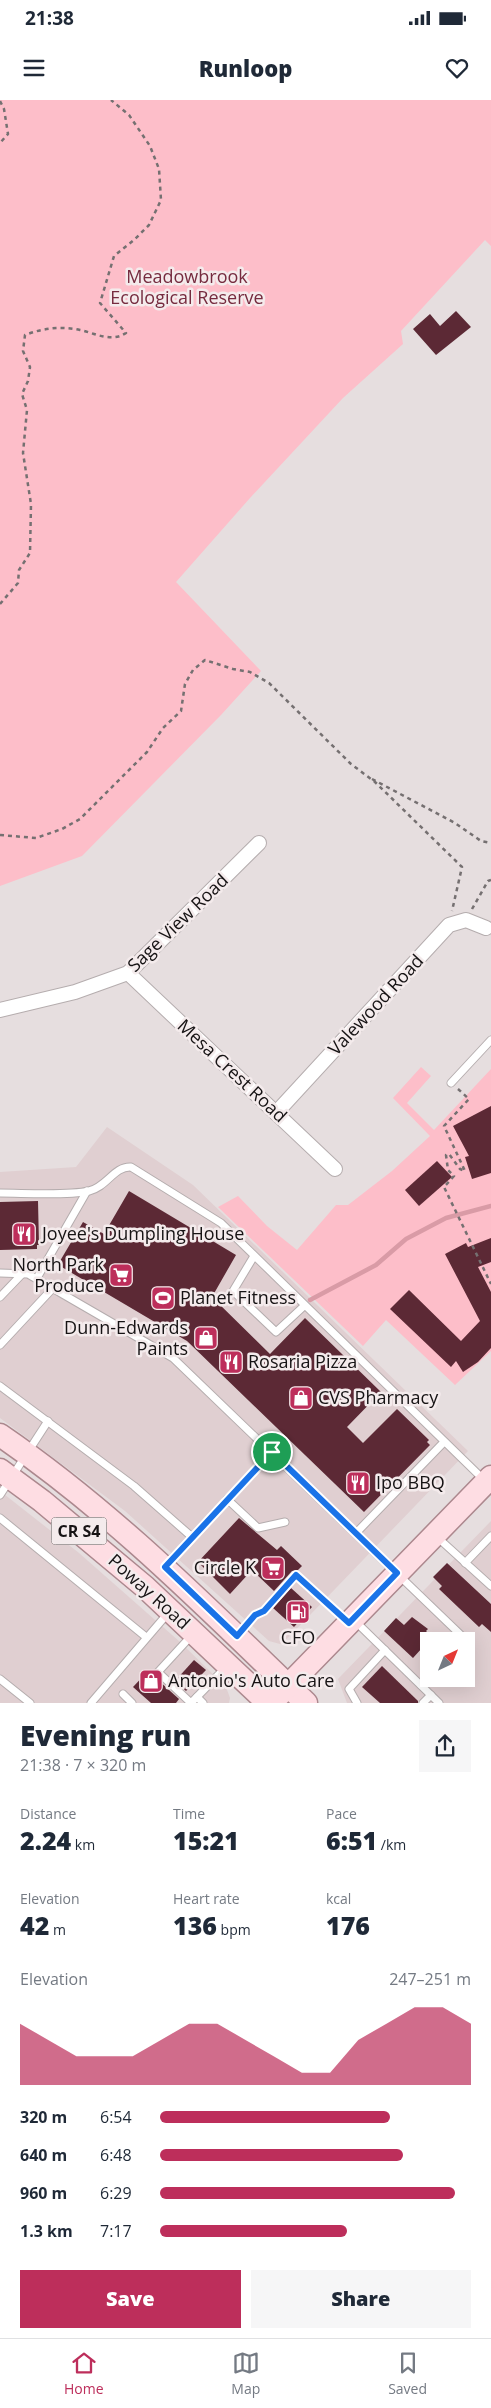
<!DOCTYPE html>
<meta charset="utf-8">
<style>
:root{--surface:#fff;--page:#f6f6f7;--text:#1f2937;--muted:#747a83;--line:#e0e1e3;--accent:#bd2e5b}
body{margin:0;font-family:"Open Sans",sans-serif;background:var(--page);color:var(--text);height:100vh;display:flex;flex-direction:column;font-size:19px;white-space:nowrap}
*{box-sizing:border-box;margin:0}
p{font-size:16px;color:var(--muted)}
.icon{flex:none;width:28px;height:28px;fill:none;stroke:currentColor;stroke-width:2;stroke-linecap:round;stroke-linejoin:round}
.map{position:relative;height:1603px;overflow:hidden}
.side{display:flex;flex-direction:column;background:var(--surface);flex:1}
.side>*{flex:none}
.needle{width:32px;rotate:43deg}
.fabs{position:absolute;left:420px;top:1532px;display:grid;gap:10px}
.fabs a{display:grid;place-items:center;width:55px;height:55px;border-radius:0px;background:var(--surface);box-shadow:0 5px 20px #0002;font-size:25px}
.pin{position:absolute;display:grid;place-items:center;width:42px;height:42px;color:#fff;margin:-21px;border:2px solid #fff;border-radius:50%;box-shadow:0 1px 5px #0007}
.round{display:grid;place-items:center;flex:none;width:52px;height:52px;border-radius:0px;background:var(--page)}
.overview{display:flex;align-items:center;justify-content:space-between;height:85px;padding:0 20px}
h1{font-size:28px;font-weight:800;line-height:38px}
.figures{display:grid;grid-template-columns:repeat(3,1fr);gap:8px;height:85px;padding:5px 20px}
.figures div{display:grid;align-content:center}
.figures b{font-size:25px;font-weight:800}
.figures small{font-size:14px;font-weight:400}
.figures p{font-size:14px}
.chart{height:140px;padding:10px 20px}
.chart p{display:flex;justify-content:space-between}
.chart svg{width:100%;height:90px;margin-top:5px;fill:var(--accent);opacity:.7}
.primary-button{display:flex;gap:10px;margin-top:auto;padding:10px 20px}
.primary-button a{flex:1;height:58px;border-radius:0px;background:var(--accent);color:#fff;font-size:20px;font-weight:800;line-height:58px;text-align:center}
.primary-button a+a{background:var(--page);color:var(--text)}
ul{padding:0 20px;list-style:none;font-size:16px}
li{display:grid;grid-template-columns:80px 60px 1fr;align-items:center;height:38px}
li i{height:12px;border-radius:6px;background:var(--accent)}
.status{display:flex;justify-content:space-between;align-items:center;height:35px;padding:0 25px;background:var(--surface);direction:ltr}
.status svg{height:14px;fill:currentColor}
header{display:flex;justify-content:space-between;align-items:center;height:65px;padding:0 20px;background:var(--surface);font-size:22px;font-weight:800}
.dock{display:flex;justify-content:space-around;align-items:center;height:70px;border-top:1px solid var(--line);background:var(--surface);font-size:14px;color:var(--muted)}
.dock a{display:grid;justify-items:center;gap:2px}
.dock .selected{color:var(--accent)}
.map>svg:first-child{display:block}
</style>
<div class="status"><b>21:38</b><svg viewBox="0 0 49 12"><path d="M0 12V9h3v3zM5 12V6h3v6zM10 12V3h3v9zM15 12V0h3v12zM26 1h20v11H26zM47 4h2v5h-2z"/></svg></div>
<header><svg class="icon" aria-label="menu" viewBox="0 0 24 24"><path d="M4 6h16M4 12h16M4 18h16"/></svg>Runloop<svg class="icon" aria-label="heart" viewBox="0 0 24 24"><path d="M12 20l-8-8c-3-5 5-10 8-4 3-6 11-1 8 4z"/></svg></header>
<div class="map">
<svg width="491" height="1603" viewBox="0 0 491 1603">
<rect width="100%" height="100%" fill="#e6dedf"/>
<g fill="#e0cfd1" fill-rule="evenodd">
<polygon points="107,1027 193,1085 468,1351 284,1542 280,1544 269,1541 125,1411 0,1318 0,1072 76,1067"/>
<polygon points="0,1391 79,1453 180,1542 226,1587 230,1598 229,1603 0,1603"/>
<path d="M491,1421V1603H347L338,1579ZM429,1541H466V1579H429Z"/>
</g>
<g fill="#fdbec9">
<polygon points="0,0 491,0 491,146 485,140 401,231 403,244 343,298 250,398 176,482 261,571 221,615 82,756 0,786"/>
<polygon points="421,967 431,976 407,1003 434,1030 491,969 491,1251 455,1285 386,1220 363,1246 218,1107 238,1096 267,1126 297,1150 336,1105 348,1105 392,1071 430,1036 393,998"/>
</g>
<g fill="none" stroke-linecap="round" stroke-linejoin="round">
<polyline stroke="#d99ba6" stroke-width="4.5" points="310,1200 376,1165 406,1139 446,1118 491,1106"/>
</g>
<g fill="#5c2935">
<polygon points="456,211 471,227 436,255 413,229 430,214 440,226"/>
<polygon points="491,1006 491,1073 472,1079 465,1057 469,1056 453,1026"/>
<polygon points="437,1061 452,1077 419,1106 405,1090"/>
<polygon points="129,1091 236,1155 212,1197 270,1254 305,1218 381,1292 347,1327 363,1343 397,1309 429,1340 427,1342 430,1345 364,1412 187,1241 60,1166 62,1162 60,1161 83,1122 104,1134"/>
<polygon points="38,1101 39,1145 37,1145 37,1149 0,1150 0,1102"/>
<polygon points="491,1138 491,1162 478,1167 491,1192 491,1248 478,1262 463,1272 456,1261 451,1267 390,1209 409,1190 461,1241 480,1221 445,1154 466,1143 468,1147"/>
<polygon points="239,1418 277,1450 281,1446 302,1466 298,1470 292,1471 274,1491 252,1470 230,1494 198,1462"/>
<polygon points="447,1463 491,1504 491,1532 482,1524 479,1527 439,1489 442,1486 433,1477"/>
<polygon points="291,1488 312,1507 294,1527 273,1508"/>
<polygon points="412,1517 428,1529 426,1531 432,1537 413,1558 384,1531 396,1518 404,1525"/>
<polygon points="194,1560 206,1570 186,1591 175,1581"/>
<polygon points="382,1566 418,1601 418,1603 380,1603 362,1587"/>
<polygon points="148,1571 179,1599 176,1603 151,1603 133,1587"/>
</g>
<g fill="none" stroke-linecap="round" stroke-linejoin="round">
<g stroke="#b5adae" stroke-width="9">
<g id="service">
<polyline points="451,983 491,940"/>
<path d="M0,1093C24,1093 67,1096 89,1091C107,1087 114,1066 131,1067L221,1123L484,1380"/>
<polyline points="254,1156 233,1191 276,1232 304,1206"/>
<polyline points="0,1173 28,1174 173,1258 465,1539 463,1541"/>
<polyline points="37,1178 87,1091"/>
<polyline points="0,1197 23,1173"/>
<polyline points="0,1245 53,1188"/>
<polyline points="0,1286 134,1386 192,1437"/>
<polyline points="0,1395 48,1321"/>
<polyline points="227,1399 258,1428 285,1422"/>
<polyline points="0,1418 146,1537"/>
<polyline points="356,1433 444,1342"/>
<polyline points="437,1437 491,1486"/>
<polyline points="465,1463 491,1436"/>
<polyline points="166,1465 272,1352"/>
<polyline points="355,1521 439,1603"/>
<polyline points="238,1534 255,1515 264,1511 296,1475 347,1521"/>
<polyline points="192,1535 158,1572 191,1603 227,1566"/>
<polyline points="0,1579 30,1603"/>
<polyline points="421,1585 429,1577"/>
<polyline points="123,1594 132,1603"/>
<polyline points="197,1597 203,1603"/>
<polyline points="91,1603 169,1512"/>
<polyline points="357,1603 349,1589 385,1550"/>
<polyline points="423,1603 431,1595"/>
</g>
</g>
<g stroke="#b5adae" stroke-width="16">
<g id="minor">
<polyline points="128,873 335,1069"/>
<polyline points="0,910 75,892 128,873 259,743"/>
<polyline points="276,1013 449,825 466,820 486,828"/>
</g>
</g>
<g stroke="#ac888e" stroke-width="25">
<g id="primary">
<path d="M0,1335C113,1412 208,1509 306,1603"/>
<polyline points="0,1370 42,1401 145,1487 268,1603"/>
<polyline points="279,1595 491,1377"/>
</g>
</g>
<g stroke="#757071" stroke-width="2.5" stroke-dasharray="4 4" stroke-linecap="butt">
<polyline points="0,1 4,9 8,34 0,43"/>
<path d="M0,504L18,483L19,470L30,453L31,404L23,353L27,310L22,294L28,281L30,267L23,251L25,235C43,228 61,226 80,230C95,233 111,243 126,233L100,203L114,156L134,140L149,125L161,100L159,69L150,46L129,15L111,0"/>
<polyline points="372,679 455,723 481,741 491,743"/>
<polyline points="0,735 36,738 62,729 80,719 147,652 163,628 181,611 185,584 193,570 205,560 233,569 250,572 269,583 351,664 375,682 462,767 452,811"/>
<polyline points="472,809 488,781 491,780"/>
<polyline points="458,989 469,999 444,1026 465,1071 460,1069 449,1054 446,1055 448,1070 454,1076 444,1087 491,1184"/>
</g>
<use href="#service" stroke="#fff" stroke-width="7"/>
<use href="#minor" stroke="#fff" stroke-width="14"/>
<use href="#primary" stroke="#fedde3" stroke-width="22"/>
</g>
<g fill="none" stroke-linecap="round" stroke-linejoin="round">
<g stroke="#fff" stroke-width="10">
<polygon id="route" points="272,1352 397,1473 349,1523 296,1475 264,1511 255,1515 237,1536 165,1467"/>
</g>
<use href="#route" stroke="#1a73e8" stroke-width="6"/>
</g>
<defs>
<g id="restaurant-square" transform="scale(1.25)"><rect x="-9" y="-9" width="18" height="18" rx="4" fill="#bd2e5b" stroke="#f4ebec"/><path d="M-5-6h1v4h1v-4h1v4h1v-4h1v5L-1.5 .5V6h-2V.5L-5-1ZM5-6V6H3V1.5H1.5Q1.5-4 5-6Z" fill="#fff"/></g>
<g id="supermarket-square" transform="scale(1.25)"><rect x="-9" y="-9" width="18" height="18" rx="4" fill="#bd2e5b" stroke="#f4ebec"/><path d="M-6-5.5h2.5l.6 2H6L4.5 2H-2.5L-4.4-4H-6ZM-1.5 3.2a1.3 1.3 0 1 0 .1 0ZM3 3.2a1.3 1.3 0 1 0 .1 0Z" fill="#fff"/></g>
<g id="stadium-square" transform="scale(1.25)"><rect x="-9" y="-9" width="18" height="18" rx="4" fill="#bd2e5b" stroke="#f4ebec"/><path d="M0-5a6.5 5 0 1 0 0 10a6.5 5 0 1 0 0-10ZM-3.5-1.8h7v3.6h-7Z" fill="#fff"/></g>
<g id="shop-square" transform="scale(1.25)"><rect x="-9" y="-9" width="18" height="18" rx="4" fill="#bd2e5b" stroke="#f4ebec"/><path d="M-5-2.5h2.3a2.7 3.5 0 0 1 5.4 0H5L5.5 6h-11ZM-1.5-2.5h3a1.5 2.3 0 0 0-3 0Z" fill="#fff"/></g>
<g id="fuel-square" transform="scale(1.25)"><rect x="-9" y="-9" width="18" height="18" rx="4" fill="#bd2e5b" stroke="#f4ebec"/><path d="M-5.5-6h7V0h2V4h1.3V-2.5L3-4.5l.8-.8L6-3V5H2.5V1h-1V6h-7ZM-4.2-4.7v3.2H.2V-4.7Z" fill="#fff"/></g>
</defs>
<g fill-rule="evenodd">
<use href="#restaurant-square" x="24" y="1134"/>
<use href="#supermarket-square" x="121" y="1175"/>
<use href="#stadium-square" x="163" y="1198"/>
<use href="#shop-square" x="206" y="1238"/>
<use href="#restaurant-square" x="231" y="1262"/>
<use href="#shop-square" x="301" y="1298"/>
<use href="#restaurant-square" x="358" y="1383"/>
<use href="#supermarket-square" x="273" y="1468"/>
<use href="#fuel-square" x="298" y="1512"/>
<use href="#shop-square" x="151" y="1581"/>
</g>
<g text-anchor="middle" stroke-width="5" stroke-linejoin="round" paint-order="stroke">
<rect fill="#f4ebec" stroke="#595455" stroke-width="1" x="51.5" y="1417.5" width="55" height="27" rx="4"/>
<g font-size="16" font-weight="bold" fill="#161314">
<text x="79" y="1437">CR S4</text>
</g>
<g font-size="18" fill="#762b3f" stroke="#f4ebec">
<text x="187" y="183">Meadowbrook<tspan x="187" dy="21">Ecological Reserve</tspan></text>
</g>
<g font-size="18" fill="#161314" stroke="#f4ebec">
<text transform="translate(178 823) rotate(-44)" y="6">Sage View Road</text>
<text transform="translate(376 905) rotate(-47)" y="6">Valewood Road</text>
<text transform="translate(232 971) rotate(43)" y="6">Mesa Crest Road</text>
<text transform="translate(149 1492) rotate(42)" y="6">Poway Road</text>
</g>
<g font-size="18" fill="#161314" stroke="#f4ebec" text-anchor="start">
<text x="42" y="1140">Joyee's Dumpling House</text>
<text x="104" y="1171" text-anchor="end">North Park<tspan x="104" dy="21">Produce</tspan></text>
<text x="180" y="1204">Planet Fitness</text>
<text x="188" y="1234" text-anchor="end">Dunn-Edwards<tspan x="188" dy="21">Paints</tspan></text>
<text x="248" y="1268">Rosaria Pizza</text>
<text x="318" y="1304">CVS Pharmacy</text>
<text x="376" y="1389">Ipo BBQ</text>
<text x="256" y="1474" text-anchor="end">Circle K</text>
<text x="298" y="1544" text-anchor="middle">CFO</text>
<text x="168" y="1587">Antonio's Auto Care</text>
</g>
</g>
</svg>
<div class="fabs">
<a><svg class="needle" viewBox="-14 -14 28 28"><path d="M0-13l5 13h-10z" fill="#e53935"/><path d="M0 13l5-13h-10z" fill="#747a83"/></svg></a>
</div>
<div class="pin" style="left:272px;top:1352px;background:#1e9e55"><svg class="icon" aria-label="arrive" viewBox="0 0 24 24"><path d="M6 21V4h12l-3 4 3 4H6"/></svg></div>
</div>
<section class="side">
<div class="overview"><div><h1>Evening run</h1><p>21:38 · 7 × 320 m</p></div><a class="round"><svg class="icon" aria-label="share" viewBox="0 0 24 24"><path d="M12 15V3M7 8l5-5 5 5M5 13v7h14v-7"/></svg></a></div>
<div class="figures">
<div><p>Distance</p><b>2.24<small> km</small></b></div>
<div><p>Time</p><b>15:21</b></div>
<div><p>Pace</p><b>6:51<small> /km</small></b></div>
</div>
<div class="figures">
<div><p>Elevation</p><b>42<small> m</small></b></div>
<div><p>Heart rate</p><b>136<small> bpm</small></b></div>
<div><p>kcal</p><b>176</b></div>
</div>
<div class="chart"><p><span>Elevation</span>247–251 m</p>
<svg viewBox="0 0 160 44" preserveAspectRatio="none"><path d="M0 44V14L10 22L20 30L30 30L40 30L50 22L60 14L70 14L80 22L90 30L100 38L110 38L120 22L130 14L140 6L150 6L160 14V44z"/></svg>
</div>
<ul>
<li><b>320 m</b>6:54<i style="width:74%"></i></li>
<li><b>640 m</b>6:48<i style="width:78%"></i></li>
<li><b>960 m</b>6:29<i style="width:95%"></i></li>
<li><b>1.3 km</b>7:17<i style="width:60%"></i></li>
</ul>
<div class="primary-button"><a>Save</a><a>Share</a></div>
</section>
<nav class="dock">
<a class="selected"><svg class="icon" aria-label="home" viewBox="0 0 24 24"><path d="M3 11l9-7 9 7M6 9v11h12V9"/></svg>Home</a>
<a><svg class="icon" aria-label="map" viewBox="0 0 24 24"><path d="M3 6l6-2 6 2 6-2v14l-6 2-6-2-6 2zM9 4v14M15 6v14"/></svg>Map</a>
<a><svg class="icon" aria-label="saved" viewBox="0 0 24 24"><path d="M7 4h10v16l-5-4-5 4z"/></svg>Saved</a>
</nav>
